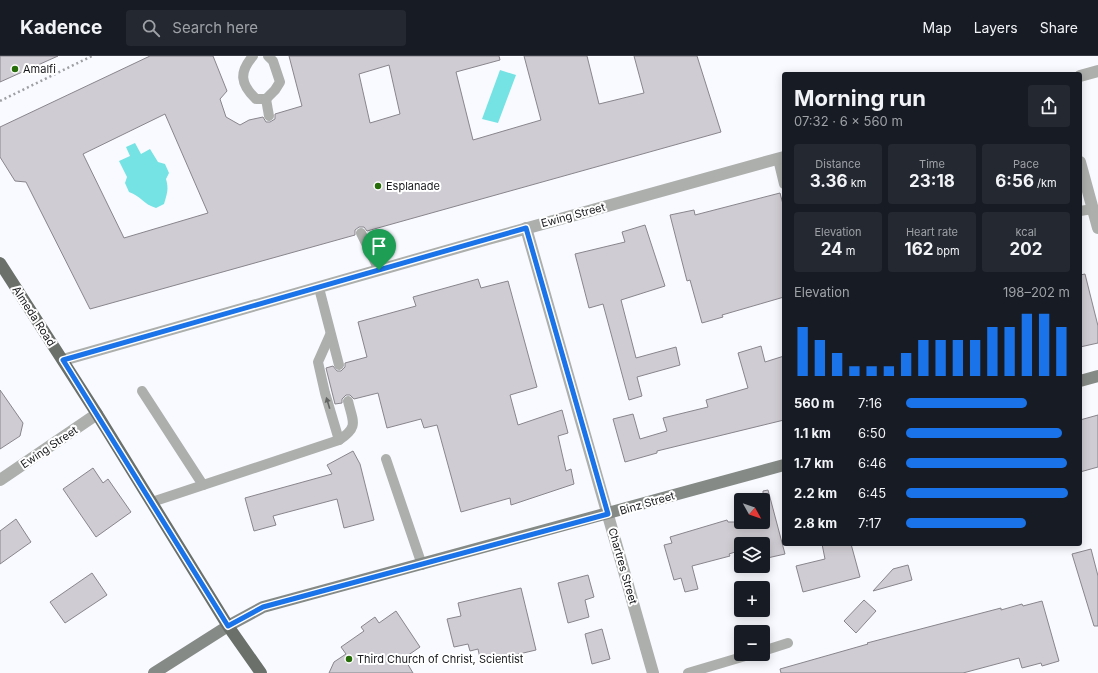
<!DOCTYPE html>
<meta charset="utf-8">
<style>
:root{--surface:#171b24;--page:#242831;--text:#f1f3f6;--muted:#9ea1a6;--line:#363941;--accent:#1a73e8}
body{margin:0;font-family:Inter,sans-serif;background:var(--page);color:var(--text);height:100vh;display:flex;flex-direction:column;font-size:15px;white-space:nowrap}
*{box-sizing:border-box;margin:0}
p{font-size:13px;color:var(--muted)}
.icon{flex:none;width:22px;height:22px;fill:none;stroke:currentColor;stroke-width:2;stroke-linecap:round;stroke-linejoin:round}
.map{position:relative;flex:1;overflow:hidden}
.side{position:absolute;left:782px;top:16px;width:300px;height:474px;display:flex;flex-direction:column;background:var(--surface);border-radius:4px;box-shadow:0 2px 10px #0003}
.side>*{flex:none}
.needle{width:26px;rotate:130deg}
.controls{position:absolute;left:734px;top:437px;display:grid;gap:8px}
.controls a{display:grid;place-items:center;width:36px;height:36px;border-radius:4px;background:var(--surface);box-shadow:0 2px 10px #0003;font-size:20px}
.pin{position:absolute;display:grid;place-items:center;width:34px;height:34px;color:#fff;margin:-41px -17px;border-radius:50% 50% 50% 0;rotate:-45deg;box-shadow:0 0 4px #0007}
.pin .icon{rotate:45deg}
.round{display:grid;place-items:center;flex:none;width:42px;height:42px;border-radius:4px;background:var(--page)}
.head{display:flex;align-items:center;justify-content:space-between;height:68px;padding:0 12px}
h1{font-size:22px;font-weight:700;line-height:30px}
.stats{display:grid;grid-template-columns:repeat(3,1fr);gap:6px;height:68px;padding:4px 12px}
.stats div{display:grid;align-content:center;border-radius:4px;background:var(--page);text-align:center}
.stats b{font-size:17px;font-weight:700}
.stats small{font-size:11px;font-weight:400}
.stats p{font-size:11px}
.chart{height:112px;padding:8px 12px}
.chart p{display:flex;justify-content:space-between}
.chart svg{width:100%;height:72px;margin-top:4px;stroke:var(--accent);stroke-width:6}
ul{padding:0 12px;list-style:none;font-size:13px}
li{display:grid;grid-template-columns:64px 48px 1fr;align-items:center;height:30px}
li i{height:10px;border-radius:5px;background:var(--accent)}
header{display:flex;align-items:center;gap:24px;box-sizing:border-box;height:56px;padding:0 20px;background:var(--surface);border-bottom:1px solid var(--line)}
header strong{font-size:19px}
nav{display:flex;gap:22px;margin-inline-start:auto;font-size:14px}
.search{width:280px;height:36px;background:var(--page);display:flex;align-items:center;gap:10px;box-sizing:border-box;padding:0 14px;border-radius:4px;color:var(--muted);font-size:15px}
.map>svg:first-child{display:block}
</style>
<header>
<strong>Kadence</strong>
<div class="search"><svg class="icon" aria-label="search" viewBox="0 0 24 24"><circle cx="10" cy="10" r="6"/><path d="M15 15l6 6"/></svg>Search here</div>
<nav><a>Map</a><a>Layers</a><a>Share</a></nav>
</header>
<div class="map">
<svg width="1098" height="617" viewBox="0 0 1098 617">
<rect width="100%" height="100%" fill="#f8faff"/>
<g fill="#75e2e4">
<polygon points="500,14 516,19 498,67 482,63"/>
<path d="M135,87L141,98L150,93L158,106L165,108L169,117L166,123C169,133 167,138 164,148L156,152C143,148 141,140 129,136L125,127L127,121L119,105L130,100L126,91Z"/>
</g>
<g fill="#d0ccd3" stroke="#89858d" fill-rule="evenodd">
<polygon points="0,0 58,0 0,26"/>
<path d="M150,0H213L227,35L220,43L226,61L240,69L249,64L263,61L266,66H270L275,63V58L302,50L289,0H499L500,4L456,16L473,84L541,64L524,0H587L599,48L644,37L634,0H697L721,76L367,175L364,171H359L355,174V179L90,253L26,126L15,125L0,101V71ZM389,9L400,58L370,67L359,18ZM165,58L208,157L124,182L83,98Z"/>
<polygon points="780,137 784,152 784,241 722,259 723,261 702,267 690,224 687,225 670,159 694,154 695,159"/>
<polygon points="645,169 665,230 621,244 636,302 676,291 680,309 637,321 642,340 629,344 603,248 589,252 575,198 625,186 622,176"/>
<polygon points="1085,218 1098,270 1098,287 1080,291 1080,219"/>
<polygon points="478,223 481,232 508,225 537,331 510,339 518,369 562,354 568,377 558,380 566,415 571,413 574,428 511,449 510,442 461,456 437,369 424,372 421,363 387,372 378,337 354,343 350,339 346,339 342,343 342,347 335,348 326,312 333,310 337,315 341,315 345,311 345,307 367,301 358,266 416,250 413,241"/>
<polygon points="761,290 765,306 784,300 784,364 657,395 657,397 625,406 613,363 633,358 640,383 667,375 663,362 708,351 706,344 748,332 738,297"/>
<polygon points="0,334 23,367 20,380 0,393"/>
<polygon points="1098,359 1098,411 1080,416 1080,364"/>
<polygon points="353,395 360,408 374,464 344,472 337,443 273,460 276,469 254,475 245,442 332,418 327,409"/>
<polygon points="93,412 103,427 108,423 131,456 96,481 63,433"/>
<polygon points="768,434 785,498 763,503 763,488 741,488 741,494 729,498 730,500 692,510 698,533 685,536 681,522 674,524 664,489 672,487 670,481 727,464 728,466 763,466 763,435"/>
<polygon points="16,463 31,486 0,508 0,475"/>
<polygon points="822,488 851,488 860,521 803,536 796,510 825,503"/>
<polygon points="1091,493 1098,520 1098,570 1094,570 1072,498"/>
<polygon points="908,509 912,524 873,535 893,513"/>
<polygon points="92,517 107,539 65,567 50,546"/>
<polygon points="588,519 594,541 585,544 589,561 568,567 558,527"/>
<polygon points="521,532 536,594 481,607 478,593 470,595 468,588 454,591 447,563 461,560 458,547"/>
<polygon points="864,544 876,555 856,577 844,565"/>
<polygon points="1042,545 1059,605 1042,610 1041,607 1022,612 1019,602 963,617 781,617 780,613 868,588 867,587 1001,552 1001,554 1022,548 1023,550"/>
<polygon points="396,555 420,591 404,602 413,617 329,617 334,606 346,598 341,591 364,575 361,571 375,561 379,567"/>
<polygon points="602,573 610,603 592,608 585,578"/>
</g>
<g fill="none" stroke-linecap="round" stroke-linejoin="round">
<polyline stroke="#9e9fa3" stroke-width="2.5" stroke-dasharray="2 3" stroke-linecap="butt" points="0,45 92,0"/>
<g stroke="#acafac" stroke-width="10">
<path d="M253,0C239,16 240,28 256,43H266L275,34L280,26L273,5L268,0"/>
<polyline points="266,43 269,60"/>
<polyline points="778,103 784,128"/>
<polyline points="1080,155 1093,153"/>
<polyline points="361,177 379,214"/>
<polyline points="319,232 339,309"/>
<polyline points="330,279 318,306 325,337 339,384"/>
<polyline points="142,335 203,429"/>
<polyline points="386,403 422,509"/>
<path d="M152,446L339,384C359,371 353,366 348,345"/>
<polyline points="763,595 788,587"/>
<polyline points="688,617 752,598"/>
</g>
<g stroke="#acafac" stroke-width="12">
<polyline points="1080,20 1098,15"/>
<polyline points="1080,106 1098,172"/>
<polyline points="526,172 653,617"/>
<polyline points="63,304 488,183 784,101"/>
<polyline points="0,424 97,358"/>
</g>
<g stroke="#868a86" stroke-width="12">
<polyline points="1080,325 1098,320"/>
<polyline points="154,617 228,570 263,551 784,409"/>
</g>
<polyline stroke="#6b706b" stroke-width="12" points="0,207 97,358 228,570 261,617"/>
</g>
<defs><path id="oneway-solid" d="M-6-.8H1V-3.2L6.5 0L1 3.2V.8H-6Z"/></defs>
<use fill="#626464" href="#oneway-solid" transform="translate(328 347) rotate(-107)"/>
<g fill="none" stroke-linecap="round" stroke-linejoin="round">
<g stroke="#fff" stroke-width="8">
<polygon id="route" points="526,172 608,458 263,551 228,570 63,304"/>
</g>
<use href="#route" stroke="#1a73e8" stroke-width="5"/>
</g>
<g fill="#276e0b" stroke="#fff" stroke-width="1.5">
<circle cx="15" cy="13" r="4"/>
<circle cx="378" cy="130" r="4"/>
<circle cx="349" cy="603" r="4"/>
</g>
<g text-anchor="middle" stroke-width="4" stroke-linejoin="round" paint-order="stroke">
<g font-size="11" fill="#18191c" stroke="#fff" text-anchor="start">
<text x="23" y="17">Amalfi</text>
<text x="386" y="134">Esplanade</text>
<text x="357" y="607">Third Church of Christ, Scientist</text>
</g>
<g font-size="11" fill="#18191c" stroke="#fff">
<text transform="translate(573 159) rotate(-15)" y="4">Ewing Street</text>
<text transform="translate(34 260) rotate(57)" y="4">Almeda Road</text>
<text transform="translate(49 391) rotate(-34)" y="4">Ewing Street</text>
<text transform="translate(647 447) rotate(-16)" y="4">Binz Street</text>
<text transform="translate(623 510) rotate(74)" y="4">Chartres Street</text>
</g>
</g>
</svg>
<div class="controls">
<a><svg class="needle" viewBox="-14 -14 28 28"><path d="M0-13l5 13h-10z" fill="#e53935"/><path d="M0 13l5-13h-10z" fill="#9ea1a6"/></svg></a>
<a><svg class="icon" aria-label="layers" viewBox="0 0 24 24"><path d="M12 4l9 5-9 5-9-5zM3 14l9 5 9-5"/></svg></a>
<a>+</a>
<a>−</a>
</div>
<div class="pin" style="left:379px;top:214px;background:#1e9e55"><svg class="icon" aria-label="arrive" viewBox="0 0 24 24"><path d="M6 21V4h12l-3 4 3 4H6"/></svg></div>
<section class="side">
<div class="head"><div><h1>Morning run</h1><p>07:32 · 6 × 560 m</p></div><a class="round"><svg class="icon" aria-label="share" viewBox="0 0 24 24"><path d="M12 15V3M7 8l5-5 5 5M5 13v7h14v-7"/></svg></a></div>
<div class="stats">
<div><p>Distance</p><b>3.36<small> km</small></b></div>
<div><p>Time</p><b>23:18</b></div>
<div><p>Pace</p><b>6:56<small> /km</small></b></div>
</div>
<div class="stats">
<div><p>Elevation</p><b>24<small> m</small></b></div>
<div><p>Heart rate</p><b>162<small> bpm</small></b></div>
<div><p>kcal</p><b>202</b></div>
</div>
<div class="chart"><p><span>Elevation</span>198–202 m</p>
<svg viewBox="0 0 160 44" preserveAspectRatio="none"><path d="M5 44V14M15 44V22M25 44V30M35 44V38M45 44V38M55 44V38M65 44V30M75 44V22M85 44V22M95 44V22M105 44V22M115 44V14M125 44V14M135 44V6M145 44V6M155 44V14"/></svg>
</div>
<ul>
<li><b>560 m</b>7:16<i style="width:74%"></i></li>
<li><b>1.1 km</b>6:50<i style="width:95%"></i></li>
<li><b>1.7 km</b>6:46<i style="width:98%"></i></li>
<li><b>2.2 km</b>6:45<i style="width:99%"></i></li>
<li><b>2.8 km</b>7:17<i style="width:73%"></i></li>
</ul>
</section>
</div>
